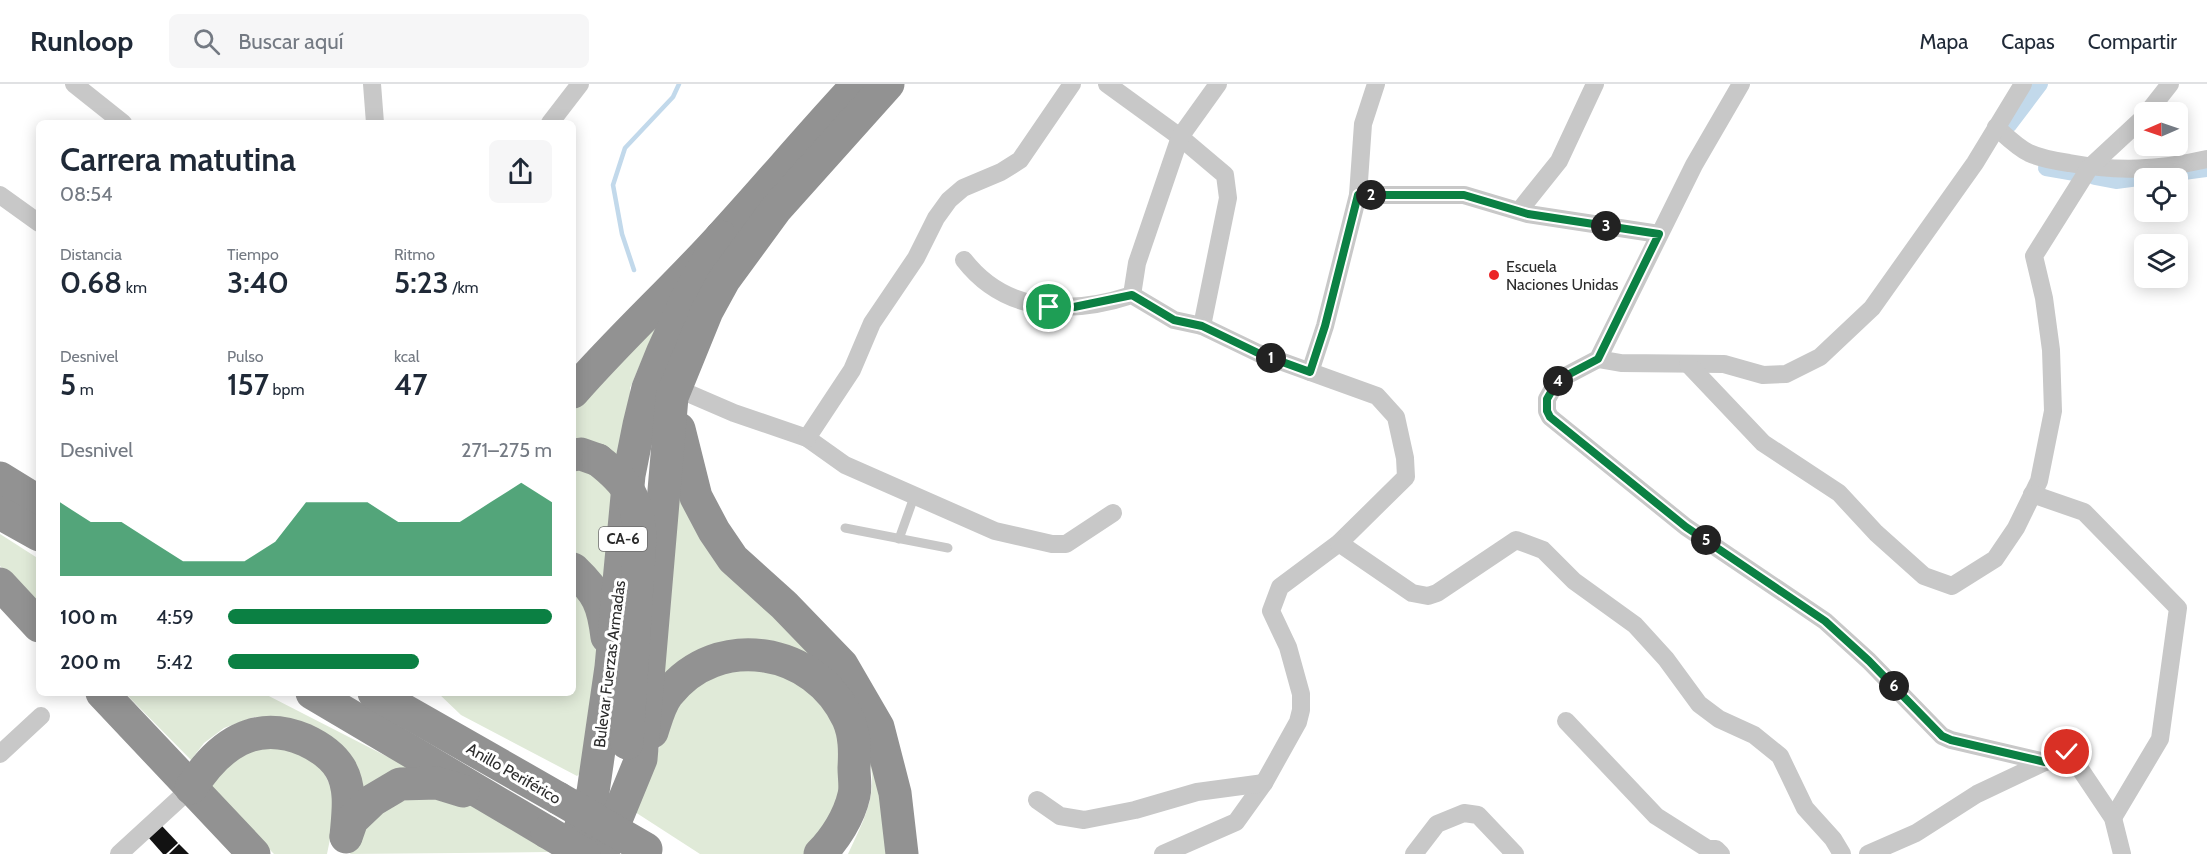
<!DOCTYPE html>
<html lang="es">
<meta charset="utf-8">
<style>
:root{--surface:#fff;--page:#f6f6f7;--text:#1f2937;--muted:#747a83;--line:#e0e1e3;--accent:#0b8043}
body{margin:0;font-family:Cabin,sans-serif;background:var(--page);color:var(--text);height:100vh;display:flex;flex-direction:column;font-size:22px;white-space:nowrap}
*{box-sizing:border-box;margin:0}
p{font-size:20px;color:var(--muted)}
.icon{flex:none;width:33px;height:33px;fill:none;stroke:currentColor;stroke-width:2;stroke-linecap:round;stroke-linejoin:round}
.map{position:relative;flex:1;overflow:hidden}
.panel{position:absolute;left:36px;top:36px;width:540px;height:576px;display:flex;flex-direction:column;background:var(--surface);border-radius:9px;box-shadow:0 3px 15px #0003}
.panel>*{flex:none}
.needle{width:39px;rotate:268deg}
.controls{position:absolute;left:2134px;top:18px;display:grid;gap:12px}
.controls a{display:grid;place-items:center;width:54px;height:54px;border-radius:9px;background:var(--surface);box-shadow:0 3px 15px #0003;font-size:30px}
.pin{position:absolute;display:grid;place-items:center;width:51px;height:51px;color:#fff;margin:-26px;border:3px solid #fff;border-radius:50%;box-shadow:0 2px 6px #0007}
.km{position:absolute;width:30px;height:30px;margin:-15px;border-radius:50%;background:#222;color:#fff;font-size:16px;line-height:30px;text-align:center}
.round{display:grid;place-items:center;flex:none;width:63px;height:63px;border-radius:9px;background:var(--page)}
.summary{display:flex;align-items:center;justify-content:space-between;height:102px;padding:0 24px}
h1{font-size:33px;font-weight:600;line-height:45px}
.figures{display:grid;grid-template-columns:repeat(3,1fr);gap:9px;height:102px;padding:6px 24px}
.figures div{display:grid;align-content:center}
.figures b{font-size:30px;font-weight:600}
.figures small{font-size:16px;font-weight:400}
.figures p{font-size:16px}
.chart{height:168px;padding:12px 24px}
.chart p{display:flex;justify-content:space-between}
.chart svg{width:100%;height:108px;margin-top:6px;fill:var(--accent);opacity:.7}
ul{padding:0 24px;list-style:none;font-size:20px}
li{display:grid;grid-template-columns:96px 72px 1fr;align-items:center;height:45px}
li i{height:15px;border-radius:8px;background:var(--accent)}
header{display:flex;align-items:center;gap:36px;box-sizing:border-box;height:84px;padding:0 30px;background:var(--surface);border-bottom:2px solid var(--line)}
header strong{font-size:28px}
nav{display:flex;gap:33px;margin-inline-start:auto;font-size:21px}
.search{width:420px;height:54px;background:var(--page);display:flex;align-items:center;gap:15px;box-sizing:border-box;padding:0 21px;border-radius:9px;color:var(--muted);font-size:22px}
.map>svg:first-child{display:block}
</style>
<header>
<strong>Runloop</strong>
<div class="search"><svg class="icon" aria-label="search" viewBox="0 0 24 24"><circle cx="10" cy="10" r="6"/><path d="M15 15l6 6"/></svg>Buscar aquí</div>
<nav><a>Mapa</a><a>Capas</a><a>Compartir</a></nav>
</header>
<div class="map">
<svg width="2207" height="770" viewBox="0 0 2207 770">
<rect width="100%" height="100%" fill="#fff"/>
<g fill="#e0ead8">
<polygon points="666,220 630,304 630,325 623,377 573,356 573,319"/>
<polygon points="573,376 619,399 610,523 585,478 573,468"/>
<path d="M675,379L810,559L868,650L892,770H848C858,748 871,725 872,700C875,653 821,602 794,567L659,594Z"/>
<polygon points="0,450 39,475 39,521 0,482"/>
<polygon points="573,498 587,514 599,566 587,683 577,692 461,631 438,609 573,609"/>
<polygon points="731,576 782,584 822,616 843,653 845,717 811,770 700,770 635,728 678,614"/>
<polygon points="125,609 263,609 386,672 419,683 367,707 286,635 254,633 224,644 204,659 191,676"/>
<polygon points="275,661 304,668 322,684 331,704 334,735 327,770 274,770 208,703 242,669"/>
<polygon points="401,713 458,713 549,768 350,770 361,744"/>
</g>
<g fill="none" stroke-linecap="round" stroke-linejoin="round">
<polyline stroke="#c2d9eb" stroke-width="4.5" points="634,186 622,150 613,101 625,64 673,13 679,0"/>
<g stroke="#c2d9eb" stroke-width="16">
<polyline points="2009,41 2040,0"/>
<polyline points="2046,84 2075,89"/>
<polyline points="2095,93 2116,97 2207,85"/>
</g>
</g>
<g fill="#121212">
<polygon points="162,742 178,759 166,770 163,770 148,753"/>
<polygon points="179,760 189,770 169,770"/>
</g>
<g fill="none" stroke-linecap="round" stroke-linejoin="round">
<g stroke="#c8c8c8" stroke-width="9">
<polyline points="845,444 948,464"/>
<polyline points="899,455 914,413"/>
</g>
<g stroke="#c8c8c8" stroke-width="18">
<polyline points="74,0 123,39"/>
<polyline points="372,0 375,39"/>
<polyline points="1107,0 1180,53 1225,91 1228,114 1202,242"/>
<polyline points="1741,0 1694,81 1598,275 1558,296 1547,315 1547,327 1550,333 1686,443 1825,537 1869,577 1942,652 1951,656 2045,678"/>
<polyline points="2148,28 2170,0"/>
<polyline points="550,39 580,0"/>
<path d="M1996,43C2006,52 2017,63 2029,69C2042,75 2055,77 2069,79C2118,88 2159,86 2207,75"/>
<polyline points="0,111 39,139"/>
<polyline points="1358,111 1464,111 1528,130 1659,150"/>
<polyline points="1519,127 1559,77 1595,0"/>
<path d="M964,176C1006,230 1071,231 1132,211L1174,236L1202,242L1258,269L1377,312L1396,333L1405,374L1406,393L1339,459L1280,503L1271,527L1288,563L1301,610V626L1298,638L1264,699L1236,738L1163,770"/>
<polyline points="1132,211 1137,179 1180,53 1218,0"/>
<polyline points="1598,275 1621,279 1724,280 1763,291 1786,290 1820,273 1872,224 1975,79 2023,0"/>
<polyline points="1688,280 1763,359 1839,409 1876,449 1924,492 1952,502 1995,475 2016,444 2039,397 2053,327 2051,266 2044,214 2034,172 2090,83 2145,32"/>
<polyline points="1310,288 1325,242 1358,111 1363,40 1376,0"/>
<polyline points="676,304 734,329 807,354 845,381 995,447 1052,460 1066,460 1113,429"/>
<polyline points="807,354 852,286 872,239 916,174 936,134 949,116 963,104 1001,88 1020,76 1072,0"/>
<polyline points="2032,410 2084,428 2178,524 2160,655 2113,734"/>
<polyline points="1339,459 1412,509 1428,512 1437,509 1516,456 1543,466 1574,497 1635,541 1666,575 1699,620 1719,635 1754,651 1780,672 1805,724 1833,755 1842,770"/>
<polyline points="1566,637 1656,732 1708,765 1716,765 1721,770"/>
<polyline points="0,670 41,632"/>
<polyline points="1037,716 1060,732 1084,736 1135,726 1197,708 1264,699"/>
<polyline points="119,770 191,704"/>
<polyline points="1414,770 1437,740 1464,729 1478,731 1515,770"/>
<polyline points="1868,770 1916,749 1977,710 2068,667 2113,734 2122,770"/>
</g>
<g stroke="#929292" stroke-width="33">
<path d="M573,308C620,254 673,206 721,153C767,103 811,50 858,0"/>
<polyline points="679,345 696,413 714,447 733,475 784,521 842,581 878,643 895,709 902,770"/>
<polyline points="573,371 581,370 598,376"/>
<polyline points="0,394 39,418"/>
<polyline points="0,429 39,451"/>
<path d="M573,485C598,509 603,520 607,553"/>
<polyline points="0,500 39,542"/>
<polyline points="102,609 254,770"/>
<polyline points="312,609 547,748"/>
<polyline points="374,609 558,714"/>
<path d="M652,648C656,636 660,620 668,610C717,547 815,563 848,635C855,651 855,667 854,684C854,693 856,703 854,711C849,733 835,755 820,770"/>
<path d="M191,704C218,662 254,634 305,656C318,662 332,671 340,684C352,704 348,729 346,752"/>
<polyline points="346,753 352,736 373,716 400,700 437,699 463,707"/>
<polyline points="571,770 593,708 611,583 629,391 639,341 648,304 663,267 687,214 721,153"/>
<polyline points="602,770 641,675 672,313 707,227 724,196 776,125 888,0"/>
</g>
<g stroke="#929292" stroke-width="33">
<path d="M598,376C629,400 638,415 640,454L627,659"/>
<polyline points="558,714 646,765"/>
<polyline points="547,748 584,770"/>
</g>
</g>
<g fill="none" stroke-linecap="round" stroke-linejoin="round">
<g stroke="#fff" stroke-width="12">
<polyline id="route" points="1049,223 1074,223 1132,211 1174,236 1202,242 1258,269 1310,288 1325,242 1358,111 1464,111 1528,130 1659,150 1598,275 1558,296 1547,315 1547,327 1550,333 1686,443 1825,537 1869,577 1942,652 1951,656 2045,678 2067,668"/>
</g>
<use href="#route" stroke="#0b8043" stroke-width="8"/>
</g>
<circle fill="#eb2527" stroke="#fff" stroke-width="2" cx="1494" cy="191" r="6"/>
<g text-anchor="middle" stroke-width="6" stroke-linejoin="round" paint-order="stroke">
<rect fill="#fff" stroke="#6b6b6b" stroke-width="1.5" x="599" y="443" width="48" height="24" rx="4.5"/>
<g font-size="15" font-weight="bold" fill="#2b2b2b">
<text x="623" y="460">CA-6</text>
</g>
<g font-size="16" fill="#2b2b2b" stroke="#fff" text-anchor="start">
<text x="1506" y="188">Escuela<tspan x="1506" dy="18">Naciones Unidas</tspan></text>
</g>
<g font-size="16" fill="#2b2b2b" stroke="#fff">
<text transform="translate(609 580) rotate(-83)" y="6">Bulevar Fuerzas Armadas</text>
<text transform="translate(514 689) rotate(30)" y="6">Anillo Periférico</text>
</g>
</g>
</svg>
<div class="controls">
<a><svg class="needle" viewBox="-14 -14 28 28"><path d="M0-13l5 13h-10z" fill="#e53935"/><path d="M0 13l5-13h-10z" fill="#747a83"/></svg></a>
<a><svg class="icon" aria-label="locate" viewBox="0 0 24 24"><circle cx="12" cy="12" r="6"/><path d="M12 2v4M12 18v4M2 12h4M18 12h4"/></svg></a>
<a><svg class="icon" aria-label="layers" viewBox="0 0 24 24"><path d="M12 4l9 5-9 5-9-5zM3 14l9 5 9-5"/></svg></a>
</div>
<div class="pin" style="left:1049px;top:223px;background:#1e9e55"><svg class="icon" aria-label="arrive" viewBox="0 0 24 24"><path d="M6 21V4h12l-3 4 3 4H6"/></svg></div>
<div class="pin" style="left:2067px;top:668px;background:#d93025"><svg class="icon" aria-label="check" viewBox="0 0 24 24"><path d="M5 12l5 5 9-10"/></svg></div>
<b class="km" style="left:1271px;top:274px">1</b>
<b class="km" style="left:1371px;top:111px">2</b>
<b class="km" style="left:1606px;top:142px">3</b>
<b class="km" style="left:1558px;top:297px">4</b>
<b class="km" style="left:1706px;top:456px">5</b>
<b class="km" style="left:1894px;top:602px">6</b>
<section class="panel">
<div class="summary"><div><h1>Carrera matutina</h1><p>08:54</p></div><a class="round"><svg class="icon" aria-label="share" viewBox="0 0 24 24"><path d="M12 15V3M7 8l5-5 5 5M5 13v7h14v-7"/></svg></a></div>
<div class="figures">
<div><p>Distancia</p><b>0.68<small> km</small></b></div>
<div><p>Tiempo</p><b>3:40</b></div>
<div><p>Ritmo</p><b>5:23<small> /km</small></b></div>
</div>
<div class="figures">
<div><p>Desnivel</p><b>5<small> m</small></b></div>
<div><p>Pulso</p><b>157<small> bpm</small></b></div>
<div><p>kcal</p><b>47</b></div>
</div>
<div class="chart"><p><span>Desnivel</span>271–275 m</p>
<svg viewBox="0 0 160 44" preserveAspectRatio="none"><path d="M0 44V14L10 22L20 22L30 30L40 38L50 38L60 38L70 30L80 14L90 14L100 14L110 22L120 22L130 22L140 14L150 6L160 14V44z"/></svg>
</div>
<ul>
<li><b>100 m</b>4:59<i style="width:100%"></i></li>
<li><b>200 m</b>5:42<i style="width:59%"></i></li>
</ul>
</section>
</div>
